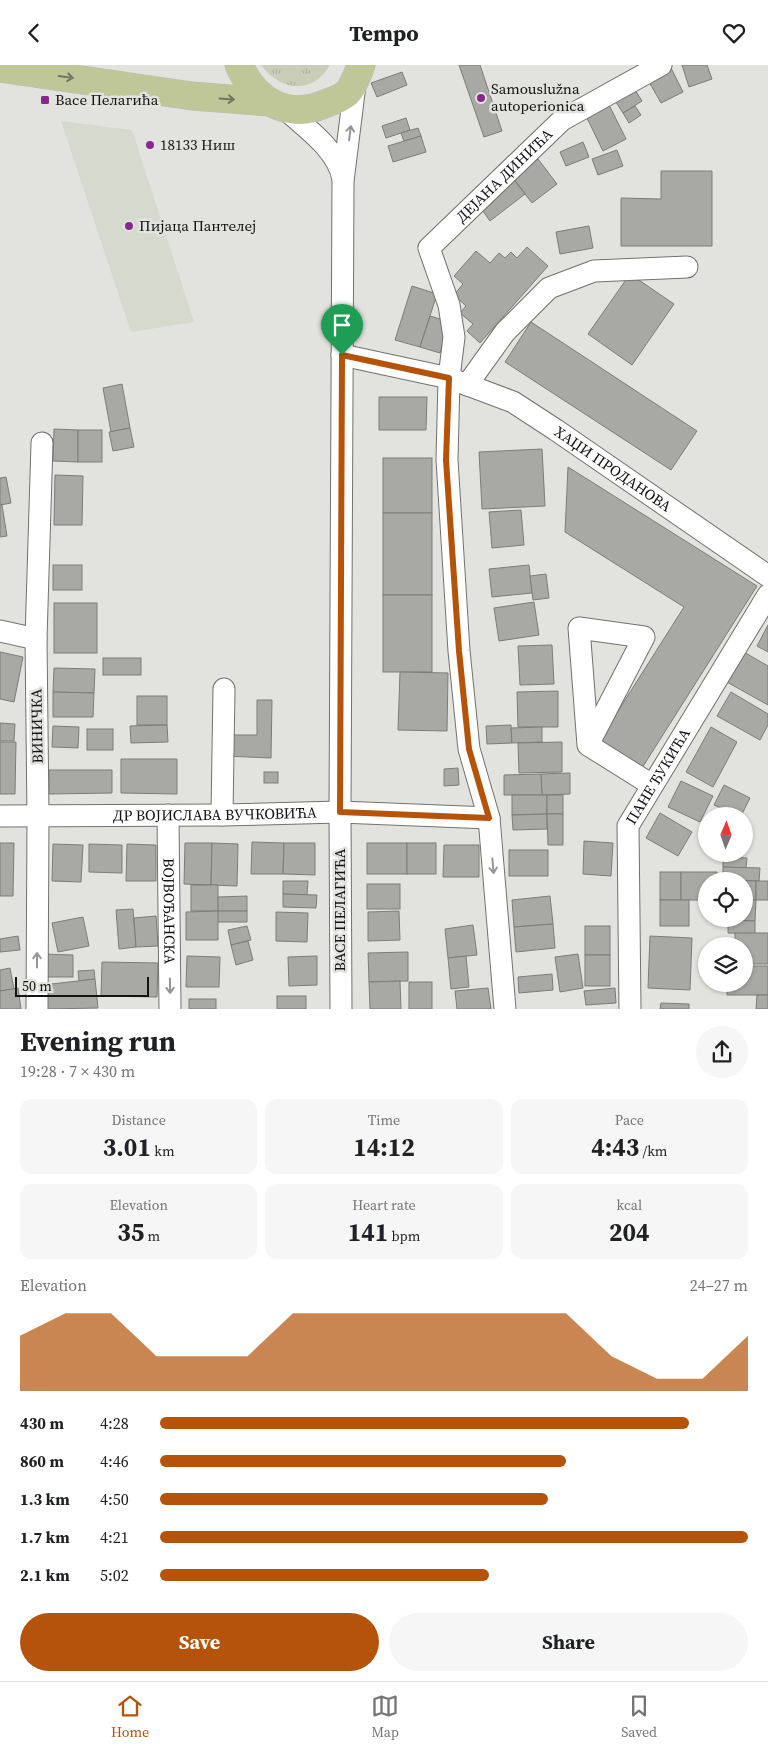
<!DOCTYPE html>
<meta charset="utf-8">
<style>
:root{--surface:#fff;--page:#f6f6f6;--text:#202124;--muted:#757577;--line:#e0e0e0;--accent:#b45309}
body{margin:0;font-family:"Source Serif 4",serif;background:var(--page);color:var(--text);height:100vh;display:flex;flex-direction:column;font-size:19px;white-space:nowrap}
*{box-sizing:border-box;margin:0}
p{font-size:16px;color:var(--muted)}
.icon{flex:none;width:28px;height:28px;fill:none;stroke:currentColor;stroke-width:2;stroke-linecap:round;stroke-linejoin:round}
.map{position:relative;height:944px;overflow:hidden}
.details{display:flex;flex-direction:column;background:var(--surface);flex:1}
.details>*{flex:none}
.needle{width:32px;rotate:2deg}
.controls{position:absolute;left:698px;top:742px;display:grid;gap:10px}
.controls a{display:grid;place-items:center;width:55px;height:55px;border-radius:50%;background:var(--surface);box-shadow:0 1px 4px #0004;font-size:25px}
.scale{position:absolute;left:15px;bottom:12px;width:134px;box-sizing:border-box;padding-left:5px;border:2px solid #131312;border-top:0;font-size:14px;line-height:18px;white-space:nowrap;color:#131312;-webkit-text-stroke:4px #e2e3df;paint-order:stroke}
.pin{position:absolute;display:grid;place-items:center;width:42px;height:42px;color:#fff;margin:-51px -21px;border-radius:50% 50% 50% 0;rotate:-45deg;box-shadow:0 0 5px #0007}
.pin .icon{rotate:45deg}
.round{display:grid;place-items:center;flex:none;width:52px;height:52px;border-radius:26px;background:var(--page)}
.head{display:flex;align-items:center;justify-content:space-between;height:85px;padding:0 20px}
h1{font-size:28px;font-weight:700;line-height:38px}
.stats{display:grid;grid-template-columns:repeat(3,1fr);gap:8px;height:85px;padding:5px 20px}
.stats div{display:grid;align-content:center;border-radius:12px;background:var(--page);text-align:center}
.stats b{font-size:25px;font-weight:700}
.stats small{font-size:14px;font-weight:400}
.stats p{font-size:14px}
.chart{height:140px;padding:10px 20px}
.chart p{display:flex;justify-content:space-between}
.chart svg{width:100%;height:90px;margin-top:5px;fill:var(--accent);opacity:.7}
.primary-button{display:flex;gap:10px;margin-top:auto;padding:10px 20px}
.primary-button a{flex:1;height:58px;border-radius:30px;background:var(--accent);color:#fff;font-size:20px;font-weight:700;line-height:58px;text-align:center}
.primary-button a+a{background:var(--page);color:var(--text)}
ul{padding:0 20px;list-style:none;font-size:16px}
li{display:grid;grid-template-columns:80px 60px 1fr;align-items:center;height:38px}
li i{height:12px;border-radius:6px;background:var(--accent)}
header{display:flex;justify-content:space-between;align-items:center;height:65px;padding:0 20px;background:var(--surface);font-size:22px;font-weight:700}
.tabs{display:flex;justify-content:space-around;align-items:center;height:70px;border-top:1px solid var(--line);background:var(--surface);font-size:14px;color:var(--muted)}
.tabs a{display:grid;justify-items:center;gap:2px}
.tabs .current{color:var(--accent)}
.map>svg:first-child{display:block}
</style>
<header><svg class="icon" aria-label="back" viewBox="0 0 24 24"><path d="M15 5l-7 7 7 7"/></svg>Tempo<svg class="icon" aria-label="heart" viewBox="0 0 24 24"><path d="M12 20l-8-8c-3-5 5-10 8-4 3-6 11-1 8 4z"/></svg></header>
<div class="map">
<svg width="768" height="944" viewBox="0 0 768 944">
<defs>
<pattern id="grass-tufts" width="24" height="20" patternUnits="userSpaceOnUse" patternTransform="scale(1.25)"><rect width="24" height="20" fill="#caceb8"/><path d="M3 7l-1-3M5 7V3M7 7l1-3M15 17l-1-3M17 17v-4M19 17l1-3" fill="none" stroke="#adb09d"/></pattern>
</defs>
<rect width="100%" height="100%" fill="#e2e3df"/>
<polygon fill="#d6d9cd" points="61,56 132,65 194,257 131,267"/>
<path fill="url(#grass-tufts)" d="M261,0H330C313,30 280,26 261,0Z"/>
<g fill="#a8a9a5" stroke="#7c7c79">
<polygon points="459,0 480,0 502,66 484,72"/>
<polygon points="682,0 707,0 712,14 689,22"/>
<polygon points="671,3 683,27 661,38 648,15"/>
<polygon points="402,7 407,20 377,32 371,18"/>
<polygon points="635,25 642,36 623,48 616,37"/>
<polygon points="609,40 626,74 603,86 586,51"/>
<polygon points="635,41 641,50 629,58 623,48"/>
<polygon points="406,53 410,65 386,73 382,61"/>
<polygon points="418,63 421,71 404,76 401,68"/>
<polygon points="421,71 426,87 393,97 388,81"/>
<polygon points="583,77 589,92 566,101 560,87"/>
<polygon points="617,85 623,101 598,110 592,94"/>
<polygon points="538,94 557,119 532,138 513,113"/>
<polygon points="661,106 712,106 712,181 621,181 621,133 661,134"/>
<polygon points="514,115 525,129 490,156 480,142"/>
<polygon points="589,161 593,183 560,189 556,167"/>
<polygon points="527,182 548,201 480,278 467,266 473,259 460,248 466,241 454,230 463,219 454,211 476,186 490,198 499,188 505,193 511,187 517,193"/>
<polygon points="630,209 674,239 632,300 588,269"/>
<polygon points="412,221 437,229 420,282 395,275"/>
<polygon points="430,251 450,257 440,288 420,282"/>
<polygon points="531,257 697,366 671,405 505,297"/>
<polygon points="122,319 130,363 111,367 103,323"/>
<polygon points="379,332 427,332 426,365 379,365"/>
<polygon points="130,363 134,382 113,386 109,367"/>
<polygon points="54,364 78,365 78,397 53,396"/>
<rect x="78" y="365" width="24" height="32"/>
<polygon points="542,384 545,441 482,444 479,387"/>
<rect x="383" y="393" width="49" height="55"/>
<polygon points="568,402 757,521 642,703 599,676 684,542 565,467"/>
<polygon points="55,410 83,411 82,460 54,460"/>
<polygon points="6,412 11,438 0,440 0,413"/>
<polygon points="0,440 2,440 7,471 0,472"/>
<polygon points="521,445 524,480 492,483 489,447"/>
<rect x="383" y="448" width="49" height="82"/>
<rect x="53" y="500" width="29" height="25"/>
<polygon points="529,500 532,528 492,532 489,504"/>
<polygon points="546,509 549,533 533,535 530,511"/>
<rect x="383" y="530" width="49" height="77"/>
<polygon points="534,537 539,570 499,576 494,543"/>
<rect x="54" y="538" width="43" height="50"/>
<polygon points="768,560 768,587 757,581"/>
<polygon points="552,580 554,619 520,620 518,581"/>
<polygon points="742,586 768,601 768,640 725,616"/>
<polygon points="0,587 23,592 14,637 0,634"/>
<rect x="103" y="593" width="38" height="17"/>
<polygon points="54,603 95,604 94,628 53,627"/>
<polygon points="400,607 448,608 447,666 398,665"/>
<polygon points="558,626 558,662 518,662 517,627"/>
<polygon points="53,627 94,628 93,652 53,652"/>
<polygon points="731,627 768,649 768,660 760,675 717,651"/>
<rect x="137" y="631" width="30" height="29"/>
<polygon points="257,635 272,635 271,693 225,691 226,670 257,670"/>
<polygon points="0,658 15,659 14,676 0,676"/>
<polygon points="167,660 168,677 131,678 130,661"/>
<polygon points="511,660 512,678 487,679 486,661"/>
<polygon points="53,661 79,662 78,683 52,682"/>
<polygon points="542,662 542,677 512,678 511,663"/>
<polygon points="711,662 737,677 713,722 686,707"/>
<rect x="87" y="664" width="26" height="21"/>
<polygon points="0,677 16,677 15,729 0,729"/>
<polygon points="562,677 562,707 519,708 518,678"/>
<polygon points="121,694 177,694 177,729 121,728"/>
<polygon points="458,703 459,720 444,721 444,704"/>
<polygon points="49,705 112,705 112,728 49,729"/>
<rect x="264" y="707" width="14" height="11"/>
<polygon points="570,708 570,729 542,730 541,709"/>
<polygon points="541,709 542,730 504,730 504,710"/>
<polygon points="681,716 713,731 700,757 668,742"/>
<polygon points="724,720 750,733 741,751 714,740"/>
<polygon points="512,730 547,730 547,749 512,750"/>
<rect x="547" y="730" width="16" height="19"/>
<polygon points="660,748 692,767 678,791 646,773"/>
<polygon points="547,749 547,764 513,765 512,750"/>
<polygon points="547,749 563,749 563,780 548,780"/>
<polygon points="584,776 613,778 611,811 583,809"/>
<polygon points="252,777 284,778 283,809 251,809"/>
<polygon points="0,778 14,778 13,831 0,831"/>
<polygon points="185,778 212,778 211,820 184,819"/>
<polygon points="212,778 238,779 237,821 211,820"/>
<polygon points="284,778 315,778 315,810 283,809"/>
<rect x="367" y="778" width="40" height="31"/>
<rect x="407" y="778" width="29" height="31"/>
<polygon points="53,779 83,780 81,817 52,816"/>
<polygon points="89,779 122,780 122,808 89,807"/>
<polygon points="127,779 156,780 156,816 126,816"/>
<polygon points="444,780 479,780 479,812 443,812"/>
<rect x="509" y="785" width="39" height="26"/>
<polygon points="723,792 747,793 746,803 723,802"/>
<polygon points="723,802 760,803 759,816 723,815"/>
<rect x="660" y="807" width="21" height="28"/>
<polygon points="681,807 717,807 718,816 706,816 706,835 681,835"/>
<polygon points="729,815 756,816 756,835 744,835 744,816"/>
<polygon points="283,816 308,816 307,830 283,829"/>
<rect x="756" y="816" width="12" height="19"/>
<rect x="367" y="819" width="33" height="25"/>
<rect x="191" y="820" width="27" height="26"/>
<polygon points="283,829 317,830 316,843 283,842"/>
<polygon points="247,831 247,846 218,846 218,832"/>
<polygon points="550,831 553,859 514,862 512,835"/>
<rect x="660" y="835" width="29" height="26"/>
<polygon points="744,835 756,835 755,856 728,855 728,854 744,854"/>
<polygon points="133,844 136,882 119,884 116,845"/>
<polygon points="218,846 247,846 247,857 217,857"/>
<polygon points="218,846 218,875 186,875 186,847"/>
<polygon points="399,846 400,875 368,876 368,847"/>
<polygon points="276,847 308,848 307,877 276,876"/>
<polygon points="156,851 158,881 136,882 134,853"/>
<polygon points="83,852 89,881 58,887 52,858"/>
<polygon points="728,855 755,856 755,869 728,868"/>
<polygon points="553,859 555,883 516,887 514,862"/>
<polygon points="473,860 477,890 448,893 445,864"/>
<polygon points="247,861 251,875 231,880 228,865"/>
<rect x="585" y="861" width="25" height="29"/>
<polygon points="735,868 768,868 768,899 744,899 744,881 735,881"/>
<polygon points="18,871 20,885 0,887 0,874"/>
<polygon points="650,871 692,873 690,925 648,923"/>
<polygon points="248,876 253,895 236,900 231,880"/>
<polygon points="408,887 408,916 369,917 368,888"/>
<polygon points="41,889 73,890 73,912 40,912"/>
<polygon points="578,889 583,923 560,927 555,892"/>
<rect x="585" y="890" width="25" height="31"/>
<polygon points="187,891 220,892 219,922 186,922"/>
<polygon points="317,891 317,920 289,921 288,892"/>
<polygon points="466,891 469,922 451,924 448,893"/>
<polygon points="102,897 158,898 157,932 101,931"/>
<polygon points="744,901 768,901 768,930 727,930 727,919 744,919"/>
<polygon points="10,903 14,924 0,926 0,905"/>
<polygon points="94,905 95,914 79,916 78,906"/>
<polygon points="552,909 553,925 519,928 518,912"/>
<polygon points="95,914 98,943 46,944 43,920"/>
<polygon points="400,916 401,944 370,944 369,917"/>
<rect x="409" y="917" width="23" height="27"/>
<polygon points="18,923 21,944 0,944 0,926"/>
<polygon points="488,923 491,944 457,944 455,926"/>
<polygon points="615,923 616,938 586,940 584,926"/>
<polygon points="757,930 768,930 768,944 756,944"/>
<rect x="277" y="931" width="29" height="13"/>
<rect x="189" y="934" width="27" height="10"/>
<polygon points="661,938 689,939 689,944 660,944"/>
</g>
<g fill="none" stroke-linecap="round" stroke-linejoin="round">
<g stroke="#71726e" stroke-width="23">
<g id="minor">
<path d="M284,43C305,63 337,83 343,114"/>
<path id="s1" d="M342,290L449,313L513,337L556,365L768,511"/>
<polyline points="467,320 505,267 549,223 594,206 687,202"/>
<polyline points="0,566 36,574"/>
<polyline points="588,680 579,563 644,572 588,680 652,720"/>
<path id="s2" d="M168,750L170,944"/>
<polyline points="222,750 224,624"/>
<path id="s3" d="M0,751L222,750L340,747L489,753"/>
<polyline points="37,944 38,751 36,574 42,378"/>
<polyline points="341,944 340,747 343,116 356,12"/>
<path id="s4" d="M505,944L489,753L469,684L459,586L447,395L449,313L454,272L449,240L429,183L562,55L661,0"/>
<path id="s5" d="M630,944L628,761L768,530"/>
</g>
</g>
<g stroke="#bdbdbd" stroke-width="29">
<g id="major">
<path d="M239,0C255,36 288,56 327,38C333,36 342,32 347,28C354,21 358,8 361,0"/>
<polyline points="0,3 192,31 269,37"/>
</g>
</g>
<use href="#minor" stroke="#fff" stroke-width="21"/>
<use href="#major" stroke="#bfc698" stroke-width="28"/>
</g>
<defs><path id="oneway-shaft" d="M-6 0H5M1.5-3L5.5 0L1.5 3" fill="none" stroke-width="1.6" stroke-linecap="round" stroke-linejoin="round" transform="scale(1.25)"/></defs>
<g stroke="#72755c">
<use href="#oneway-shaft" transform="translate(66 12) rotate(8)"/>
<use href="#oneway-shaft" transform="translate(227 34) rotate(4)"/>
</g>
<g stroke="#959594">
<use href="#oneway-shaft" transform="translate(350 68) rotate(-83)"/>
<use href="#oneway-shaft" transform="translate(493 801) rotate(85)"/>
<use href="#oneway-shaft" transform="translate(37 895) rotate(-90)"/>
<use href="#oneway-shaft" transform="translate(170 921) rotate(89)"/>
</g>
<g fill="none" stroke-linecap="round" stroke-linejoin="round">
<g stroke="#fff" stroke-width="10">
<polygon id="route" points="342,290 449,313 446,395 459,586 469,684 489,753 340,747"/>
</g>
<use href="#route" stroke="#b45309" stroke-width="6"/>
</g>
<g fill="#89278f" stroke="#e2e3df" stroke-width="2">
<circle cx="481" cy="33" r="5"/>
<rect x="40" y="30" width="10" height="10" rx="2.5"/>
<circle cx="150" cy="80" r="5"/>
<circle cx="129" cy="161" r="5"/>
</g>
<g text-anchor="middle" stroke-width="5" stroke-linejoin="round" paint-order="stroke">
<g font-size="15" fill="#131312" stroke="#e2e3df" text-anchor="start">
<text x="491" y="29">Samouslužna<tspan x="491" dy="17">autoperionica</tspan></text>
<text x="55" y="40">Васе Пелагића</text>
<text x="160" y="85">18133 Ниш</text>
<text x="139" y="166">Пијаца Пантелеј</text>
</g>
<g font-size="15" fill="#131312" stroke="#e2e3df">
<text dy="5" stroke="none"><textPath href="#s4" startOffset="874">ДЕЈАНА ДИНИЋА</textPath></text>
<text dy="5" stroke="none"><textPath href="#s1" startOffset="298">ХАЏИ ПРОДАНОВА</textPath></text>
<text transform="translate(37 661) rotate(-91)" y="5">ВИНИЧКА</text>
<text dy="5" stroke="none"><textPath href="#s5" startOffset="241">ПАНЕ ЂУКИЋА</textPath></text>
<text dy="5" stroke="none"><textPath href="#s3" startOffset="215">ДР ВОЈИСЛАВА ВУЧКОВИЋА</textPath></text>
<text transform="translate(340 845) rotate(-90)" y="5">ВАСЕ ПЕЛАГИЋА</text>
<text dy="5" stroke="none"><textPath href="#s2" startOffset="96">ВОЈВОЂАНСКА</textPath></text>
</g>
</g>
</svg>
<div class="controls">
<a><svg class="needle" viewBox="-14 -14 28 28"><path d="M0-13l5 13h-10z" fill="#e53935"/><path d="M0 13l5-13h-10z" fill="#757577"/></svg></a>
<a><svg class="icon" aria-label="locate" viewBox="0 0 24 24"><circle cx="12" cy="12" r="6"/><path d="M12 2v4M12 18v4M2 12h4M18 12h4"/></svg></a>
<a><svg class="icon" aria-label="layers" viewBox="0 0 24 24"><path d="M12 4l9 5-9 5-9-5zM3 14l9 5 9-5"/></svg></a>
</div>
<div class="scale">50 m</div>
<div class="pin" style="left:342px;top:290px;background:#1e9e55"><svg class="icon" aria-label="arrive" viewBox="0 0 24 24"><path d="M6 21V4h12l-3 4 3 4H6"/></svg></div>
</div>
<section class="details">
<div class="head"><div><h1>Evening run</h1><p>19:28 · 7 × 430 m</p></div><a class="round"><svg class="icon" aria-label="share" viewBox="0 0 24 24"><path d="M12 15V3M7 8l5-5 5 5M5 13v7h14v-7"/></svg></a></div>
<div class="stats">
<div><p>Distance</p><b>3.01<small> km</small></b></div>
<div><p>Time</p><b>14:12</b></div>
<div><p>Pace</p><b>4:43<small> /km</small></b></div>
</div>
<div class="stats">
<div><p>Elevation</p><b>35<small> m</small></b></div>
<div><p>Heart rate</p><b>141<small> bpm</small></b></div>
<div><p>kcal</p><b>204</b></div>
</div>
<div class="chart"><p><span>Elevation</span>24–27 m</p>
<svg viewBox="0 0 160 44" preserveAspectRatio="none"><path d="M0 44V17L10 6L20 6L30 27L40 27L50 27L60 6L70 6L80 6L90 6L100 6L110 6L120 6L130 27L140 38L150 38L160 17V44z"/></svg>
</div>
<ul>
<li><b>430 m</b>4:28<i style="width:90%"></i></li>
<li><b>860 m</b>4:46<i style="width:69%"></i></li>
<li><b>1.3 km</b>4:50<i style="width:66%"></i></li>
<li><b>1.7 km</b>4:21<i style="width:100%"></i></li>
<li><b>2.1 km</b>5:02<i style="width:56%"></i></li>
</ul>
<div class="primary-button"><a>Save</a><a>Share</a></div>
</section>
<nav class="tabs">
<a class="current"><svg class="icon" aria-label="home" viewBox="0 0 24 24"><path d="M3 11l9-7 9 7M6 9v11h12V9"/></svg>Home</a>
<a><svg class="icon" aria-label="map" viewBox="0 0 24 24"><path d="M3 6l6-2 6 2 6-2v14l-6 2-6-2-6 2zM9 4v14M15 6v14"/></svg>Map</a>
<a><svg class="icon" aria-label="saved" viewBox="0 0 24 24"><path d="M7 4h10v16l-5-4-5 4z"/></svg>Saved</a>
</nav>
